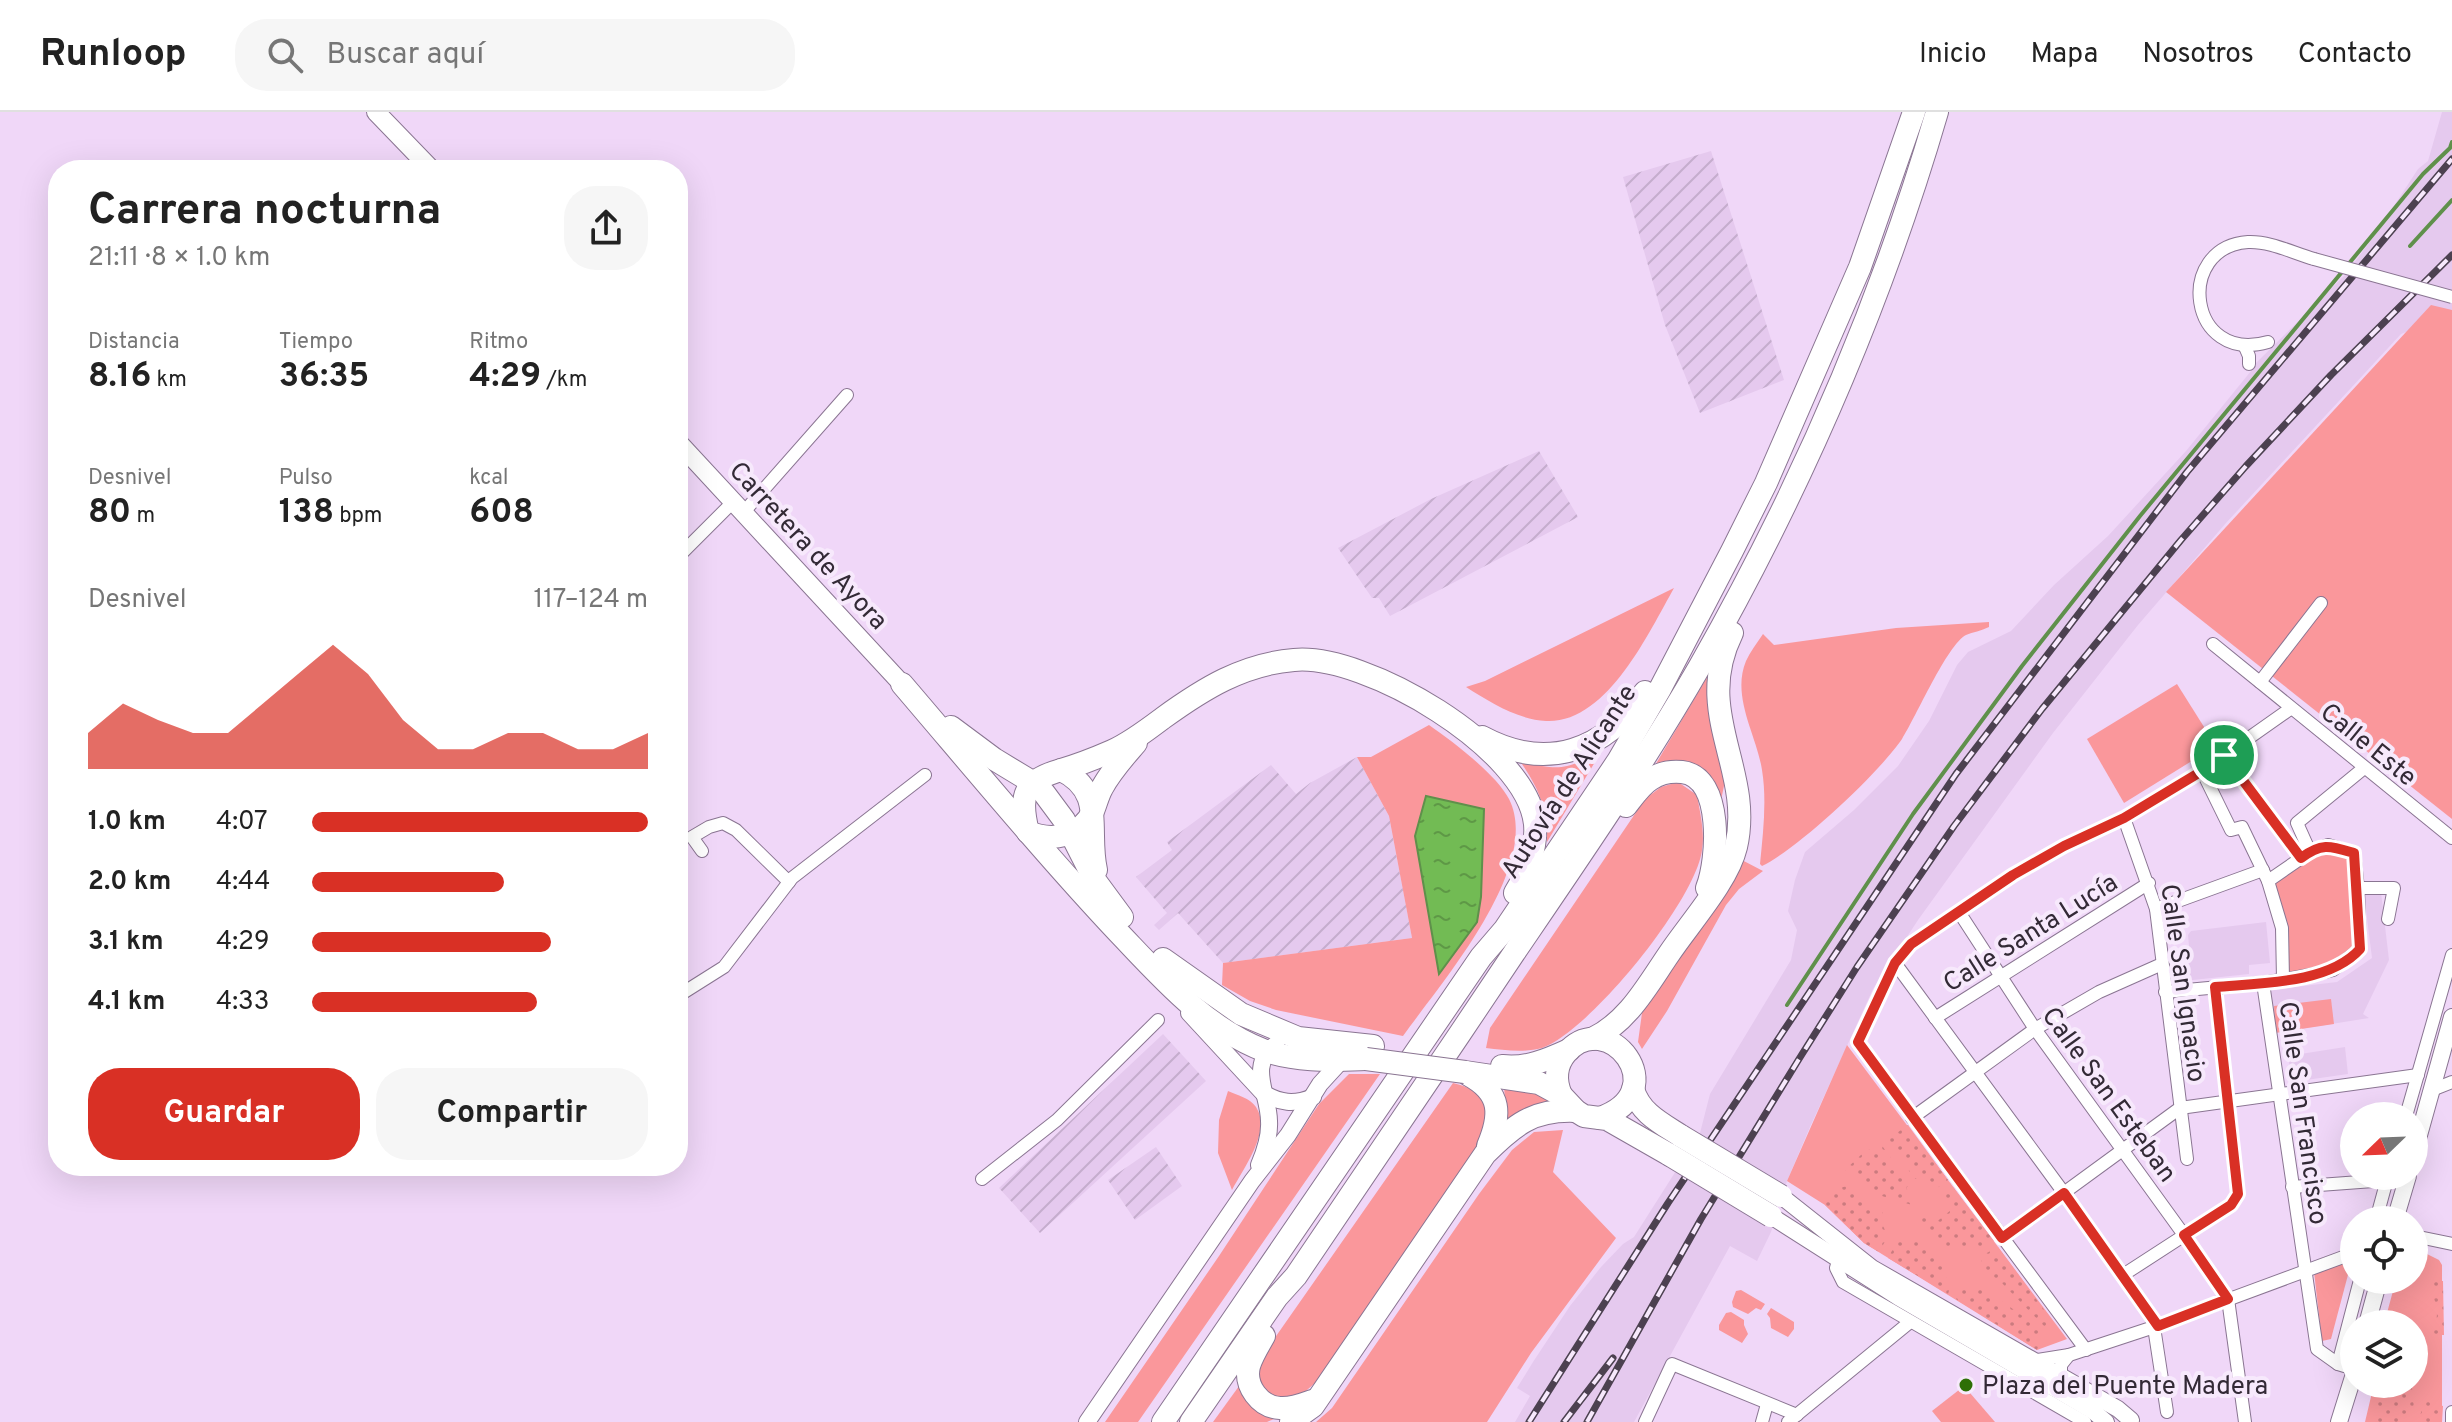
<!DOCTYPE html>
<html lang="es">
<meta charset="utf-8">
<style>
:root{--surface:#fff;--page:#f6f6f6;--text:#222;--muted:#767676;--line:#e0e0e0;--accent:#d93025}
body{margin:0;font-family:Overpass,sans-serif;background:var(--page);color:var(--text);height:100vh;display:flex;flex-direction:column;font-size:30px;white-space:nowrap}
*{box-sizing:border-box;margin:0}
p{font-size:26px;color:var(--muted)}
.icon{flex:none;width:44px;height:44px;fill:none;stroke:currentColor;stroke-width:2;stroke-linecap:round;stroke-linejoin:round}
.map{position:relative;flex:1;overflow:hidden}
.sheet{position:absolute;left:48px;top:48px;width:640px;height:1016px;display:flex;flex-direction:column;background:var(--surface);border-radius:32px;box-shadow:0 8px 32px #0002}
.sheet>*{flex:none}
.needle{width:52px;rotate:247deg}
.controls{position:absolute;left:2340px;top:990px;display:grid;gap:16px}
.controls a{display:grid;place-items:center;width:88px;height:88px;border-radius:50%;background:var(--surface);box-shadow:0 8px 32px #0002;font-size:40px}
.pin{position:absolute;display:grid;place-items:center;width:68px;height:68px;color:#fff;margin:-34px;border:4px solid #fff;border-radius:50%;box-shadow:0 2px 8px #0007}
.round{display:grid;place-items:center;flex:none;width:84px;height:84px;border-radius:32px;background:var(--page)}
.head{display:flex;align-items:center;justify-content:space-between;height:136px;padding:0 40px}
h1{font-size:44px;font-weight:700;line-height:60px}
.metrics{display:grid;grid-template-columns:repeat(3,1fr);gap:12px;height:136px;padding:8px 40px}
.metrics div{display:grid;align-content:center}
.metrics b{font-size:34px;font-weight:700}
.metrics small{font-size:22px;font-weight:400}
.metrics p{font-size:22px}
.chart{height:224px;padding:16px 40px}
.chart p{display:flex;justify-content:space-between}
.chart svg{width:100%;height:144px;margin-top:8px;fill:var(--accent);opacity:.7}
.primary-button{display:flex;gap:16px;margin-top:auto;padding:16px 40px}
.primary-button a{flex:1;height:92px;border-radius:32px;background:var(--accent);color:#fff;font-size:32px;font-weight:700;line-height:92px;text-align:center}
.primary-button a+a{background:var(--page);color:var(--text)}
ul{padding:0 40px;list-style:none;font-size:26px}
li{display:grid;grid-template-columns:128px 96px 1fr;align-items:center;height:60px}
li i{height:20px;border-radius:10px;background:var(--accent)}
header{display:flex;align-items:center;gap:48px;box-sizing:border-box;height:112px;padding:0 40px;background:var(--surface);border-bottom:2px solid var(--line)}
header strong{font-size:38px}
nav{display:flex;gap:44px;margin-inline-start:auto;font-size:28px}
.search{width:560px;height:72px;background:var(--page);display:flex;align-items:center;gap:20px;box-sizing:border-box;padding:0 28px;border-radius:32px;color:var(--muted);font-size:30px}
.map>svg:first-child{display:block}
</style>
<header>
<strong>Runloop</strong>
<div class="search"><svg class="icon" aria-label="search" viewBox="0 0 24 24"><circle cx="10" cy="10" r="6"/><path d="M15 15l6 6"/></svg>Buscar aquí</div>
<nav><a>Inicio</a><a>Mapa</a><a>Nosotros</a><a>Contacto</a></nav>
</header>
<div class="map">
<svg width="2452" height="1310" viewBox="0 0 2452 1310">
<defs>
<pattern id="industrial-furrows" width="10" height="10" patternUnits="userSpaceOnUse" patternTransform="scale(2)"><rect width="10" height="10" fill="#e5c9ee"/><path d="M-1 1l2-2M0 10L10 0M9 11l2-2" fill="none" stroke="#c5adcd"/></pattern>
<pattern id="garden-dots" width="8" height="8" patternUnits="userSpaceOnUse" patternTransform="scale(2)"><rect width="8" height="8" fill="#fa979b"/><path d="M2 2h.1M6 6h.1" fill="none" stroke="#cb7b7f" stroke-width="1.8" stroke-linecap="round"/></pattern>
<pattern id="water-ripples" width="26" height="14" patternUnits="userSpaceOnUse" patternTransform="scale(2)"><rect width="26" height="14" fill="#72bb54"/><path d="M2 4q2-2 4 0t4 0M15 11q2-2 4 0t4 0" fill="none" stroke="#5e9846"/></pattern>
</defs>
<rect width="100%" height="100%" fill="#f0d7f8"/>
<g fill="#e5c9ee">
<polygon points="2442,0 2452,0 2452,202 2401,222 2226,411 2138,513 2053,621 1918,808 1873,877 1810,1015 1787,1069 1771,1120 1757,1149 1730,1134 1634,1310 1515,1310 1530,1284 1517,1276 1533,1250 1570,1194 1601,1155 1623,1132 1634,1125 1700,1021 1710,982 1791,848 1797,818 1788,799 1795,768 1805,740 1854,698 1898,654 1929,609 1957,553 1968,540 2011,519 2054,473 2108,424 2186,339 2251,259 2255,252 2344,164 2375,123 2418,57 2428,49"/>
<polygon points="2381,780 2389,848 2363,902 2369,906 2275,921 2270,878 2337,870 2372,846 2364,783"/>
<polygon points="2266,810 2270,851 2249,853 2249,862 2174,870 2171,849 2190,845 2188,823 2191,819"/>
<polygon points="2345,935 2348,962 2292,970 2288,944"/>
</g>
<g fill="url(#industrial-furrows)">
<polygon points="1711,39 1784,268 1700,301 1665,213 1623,65"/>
<polygon points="1539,339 1578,405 1390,504 1379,486 1372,486 1338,436 1431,387"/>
<polygon points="1357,645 1389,704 1412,826 1223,851 1178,801 1159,818 1154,813 1167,801 1136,765 1172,738 1167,730 1271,653 1296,682 1310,671"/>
<polygon points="1163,922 1206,969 1040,1121 999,1076"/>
<polygon points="1156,1035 1182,1074 1135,1108 1108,1068"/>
</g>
<g fill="#fa979b">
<polygon points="2431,193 2452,198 2452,707 2166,480"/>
<path d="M1674,476C1649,520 1607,612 1546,609C1516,607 1490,590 1466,575L1485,569Z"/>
<path d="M1989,510V515C1981,519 1973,520 1966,523C1947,533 1916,605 1902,627C1878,662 1799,736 1762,754L1760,752C1763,721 1767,689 1762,658C1757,624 1731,585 1746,549C1750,540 1757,531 1763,522L1774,533L1896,516Z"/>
<polygon points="1709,562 1711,600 1725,669 1719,698 1716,680 1654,655"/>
<polygon points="2177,572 2216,634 2124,691 2087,627"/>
<path d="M1429,613C1452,629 1496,662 1509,687C1543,754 1440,872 1403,924L1276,898L1250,889L1222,873L1223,851L1412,826L1389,704L1357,645H1371Z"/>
<path d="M1601,640L1547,730C1545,693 1541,680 1520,649C1560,659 1564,658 1601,640Z"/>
<path d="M1678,670L1697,683C1700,701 1705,720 1702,738C1696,788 1590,919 1542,936C1525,941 1503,938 1486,936L1490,916L1645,687L1661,675Z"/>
<polygon points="2326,739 2352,749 2356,839 2328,857 2284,866 2271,773"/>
<polygon points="1740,747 1763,759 1739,777 1726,793 1667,899 1642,937 1638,930 1642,901"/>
<polygon points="2331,887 2334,912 2275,921 2274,894"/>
<polygon points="1847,933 2067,1227 2037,1238 1864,1131 1825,1093 1787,1069"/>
<polygon points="1349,962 1380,962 1138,1310 1105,1310 1219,1144 1319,992"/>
<path d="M1453,971C1488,980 1486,990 1486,1023L1315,1271C1309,1276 1301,1284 1294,1286C1277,1290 1256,1277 1258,1259C1259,1253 1263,1246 1265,1240Z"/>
<polygon points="1522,973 1553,989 1507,1010 1504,975"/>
<path d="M1228,979C1237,983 1250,986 1256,995C1272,1019 1243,1057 1232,1078L1218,1041L1219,1008Z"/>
<polygon points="1563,1018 1553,1060 1616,1126 1531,1241 1487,1310 1316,1310 1332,1296 1479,1082 1512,1038 1534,1020"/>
<polygon points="2425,1141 2439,1148 2442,1153 2442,1310 2365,1310 2374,1272 2414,1272 2414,1212 2384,1212 2396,1168 2414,1168 2414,1143"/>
<polygon points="2353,1144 2331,1227 2322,1229 2314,1160"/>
<polygon points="1741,1178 1765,1192 1761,1198 1756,1196 1748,1202 1733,1195 1732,1190 1736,1179"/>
<polygon points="1771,1196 1794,1210 1794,1217 1788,1225 1771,1216 1770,1206 1767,1202"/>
<polygon points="1731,1200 1744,1208 1744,1213 1748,1222 1742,1231 1719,1218 1719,1213 1726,1201"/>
<polygon points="1242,1270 1283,1303 1267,1310 1213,1310"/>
<polygon points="1964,1274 1995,1310 1941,1310 1932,1299"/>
</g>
<g fill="url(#garden-dots)">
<polygon points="1908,1013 1948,1068 1937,1076 1924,1062 1915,1067 1887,1028"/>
<polygon points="1880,1031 1910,1072 1906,1076 1916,1091 1912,1093 1882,1084 1845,1058 1862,1042"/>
<polygon points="1848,1074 1883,1101 1881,1110 1888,1124 1879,1140 1864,1131 1825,1093 1834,1077"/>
<polygon points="1953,1075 1994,1129 1978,1139 1961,1134 1950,1138 1925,1117 1919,1106 1923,1099 1934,1112 1951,1098 1941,1083"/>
<path d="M1916,1125L1946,1150C1942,1159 1945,1165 1951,1172L1948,1182L1888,1146L1898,1128L1906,1129Z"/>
<polygon points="1998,1135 2050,1206 2045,1215 1999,1168 1986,1161 1980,1152 1985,1142"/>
<path d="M2431,1169H2443L2444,1223H2432C2438,1210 2440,1192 2430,1181Z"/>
<polygon points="1964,1174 1982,1175 2024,1205 2042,1222 2037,1238 1956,1187"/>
<polygon points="2382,1272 2412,1276 2414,1296 2407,1310 2372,1310"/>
<polygon points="2426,1289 2443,1294 2442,1310 2417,1310"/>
</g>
<polygon fill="url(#water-ripples)" stroke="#5f904b" stroke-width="2" points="1426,684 1484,697 1481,785 1477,810 1439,862 1415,724"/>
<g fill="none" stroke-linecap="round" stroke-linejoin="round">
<g stroke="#5f904b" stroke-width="4">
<polyline points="2410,134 2452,88"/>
<polyline points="1787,893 1913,702 2022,554 2140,404 2423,62 2450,36 2452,30"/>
</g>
<g stroke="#8a7592" stroke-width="14">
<g id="street">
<path d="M2268,230C2188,253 2174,135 2248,130C2270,129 2293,141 2314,147"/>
<polyline points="2245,235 2249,244 2249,252"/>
<polyline points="743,401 847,283"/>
<polyline points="678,445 733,390"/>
<polyline points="2213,532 2452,726"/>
<polyline points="2260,570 2321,491"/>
<polyline points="2224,643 2301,746"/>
<polyline points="2202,659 2231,718 2242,715 2268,769 2282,816 2283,867"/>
<polyline points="2124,706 2156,797 2187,1047"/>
<polyline points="702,739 692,725 709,715 723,711 736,718 789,770"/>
<polyline points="2310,740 2297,711 2364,656"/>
<polyline points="2268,769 2310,740 2328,733 2354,741 2358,776 2394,776 2388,807"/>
<polyline points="2156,797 2263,758"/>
<polyline points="1959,800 2035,917 2184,1123 2228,1187 2245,1310"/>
<polyline points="1895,851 2064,1081 2158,1214"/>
<polyline points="2263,871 2317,1237 2338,1252 2354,1257"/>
<polyline points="2165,880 2263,871 2321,861 2333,858 2360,837 2358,776"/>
<polyline points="678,884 724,855 792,766 925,663"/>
<polyline points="1935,906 2149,771"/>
<polyline points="2432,978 2452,970"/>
<polyline points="2406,1004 2452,843"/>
<polyline points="1912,1006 2035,917 2099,880 2162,852"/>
<polyline points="982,1067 1057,1008 1158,908"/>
<polyline points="2292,1075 2387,1068"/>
<polyline points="2376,1108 2388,1064"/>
<polyline points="2414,1124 2452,1132"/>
<polyline points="2002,1126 2180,996 2418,963"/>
<polyline points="1838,1149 1836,1156 1843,1170 2085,1310"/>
<polyline points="2123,1163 2231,1093 2238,1082 2215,875"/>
<polyline points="2154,1215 2167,1300"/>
<polyline points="2086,1238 1858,930 1895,851 1911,832 2013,763 2064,734 2124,706 2202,659 2290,597"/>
<polyline points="2069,1243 2154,1215 2354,1141"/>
<polyline points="2031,1249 2069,1243 2061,1253 2061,1266"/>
<polyline points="2338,1252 2360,1168"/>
<polyline points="1645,1310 1672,1252 1797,1303"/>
<polyline points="1762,1310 1767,1292"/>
<polyline points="1788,1310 1910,1210"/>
<polyline points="2452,1310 2452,1300"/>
</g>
</g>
<g stroke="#8a7592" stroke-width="18">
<g id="secondary">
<path d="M1189,901L1263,981C1280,991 1294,993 1313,985"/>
<polyline points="2414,1041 2452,905"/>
<path d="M1259,1053C1265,1039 1270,1024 1269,1009C1269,982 1247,953 1276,932"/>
<polyline points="1781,1084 1872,1156 2118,1297 2131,1308"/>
<polyline points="1771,1104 1898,1185 2093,1299 2106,1310"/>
<polyline points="2395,1108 2408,1064"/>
<polyline points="2367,1212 2379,1168"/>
<polyline points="1087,1310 1252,1069 1288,1023 1320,972 1342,948"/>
<polyline points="2339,1310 2354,1262"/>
</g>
</g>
<g stroke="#8a7592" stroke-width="20">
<g id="primary">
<polyline points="376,0 432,58"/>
<polyline points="678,330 902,572"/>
</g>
</g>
<g stroke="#8a7592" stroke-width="24">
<g id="highway">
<path d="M902,572C973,655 1043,740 1118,820C1161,865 1204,915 1263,938C1295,950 1333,948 1366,947"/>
<polyline points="951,615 994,647 1032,670 1044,681 1064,708 1094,767 1122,805"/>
<path d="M1482,625C1547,660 1605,639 1645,580"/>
<path d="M1061,658C1106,679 1087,719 1096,758"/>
<path d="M1626,694C1633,685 1641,673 1651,667C1660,661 1672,659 1682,660C1724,665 1718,748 1707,776"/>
<path d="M1028,720C1019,683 1023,669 1061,658C1078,653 1096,646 1112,639C1130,631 1147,618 1163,606C1203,577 1243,552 1294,548C1365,541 1527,636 1535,712C1537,736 1527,761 1515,781"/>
<path d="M1028,720C1052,730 1081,725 1093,699C1096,692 1098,683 1102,676C1111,659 1124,645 1136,631"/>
<polyline points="1163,847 1241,902 1298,926 1373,934"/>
<path d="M1592,927C1628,910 1647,874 1669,842C1689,812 1728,769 1736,735C1754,657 1692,602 1732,521"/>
<path d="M1502,954C1526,957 1547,948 1569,938"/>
<polyline points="1465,960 1539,971 1561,983 1576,999 1584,1004 1607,1007 1670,1043"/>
<path d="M1469,963C1502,981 1501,1003 1488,1034"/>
<path d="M1633,977C1640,1001 1661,1011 1681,1024"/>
<path d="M1561,983C1555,969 1555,954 1566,941C1607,893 1677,979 1600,1006"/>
<path d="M1264,1224C1259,1233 1252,1244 1249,1254C1244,1274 1260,1295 1280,1296C1291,1297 1301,1293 1312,1289"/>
<polyline points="1163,1310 1481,845 1505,817 1618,649 1660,577 1732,439 1766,371 1860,155 1914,0"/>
<path d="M1191,1310L1277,1185L1296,1164C1369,1056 1442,949 1514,841C1578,747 1643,653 1700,554C1799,380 1881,192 1937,0"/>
<path d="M1291,1310L1313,1294L1485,1042C1514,1013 1533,997 1576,999"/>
</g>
</g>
<use href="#street" stroke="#fff" stroke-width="12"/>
<use href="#secondary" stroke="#fff" stroke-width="16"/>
<use href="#primary" stroke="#fff" stroke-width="18"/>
<use href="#highway" stroke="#fff" stroke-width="22"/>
<g stroke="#4c4150" stroke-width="7">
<g id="rail">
<polyline points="1529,1310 1668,1091 1956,662 2187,360 2452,47"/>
<polyline points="1564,1310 1613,1246"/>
<polyline points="1587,1310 1701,1107 1799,947 1857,855 1954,714 2042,597 2181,428 2246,354 2331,263 2452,143"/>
</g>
</g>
<use href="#rail" stroke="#f7e9fc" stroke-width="4" stroke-dasharray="12" stroke-linecap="butt"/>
<g stroke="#8a7592" stroke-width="14" stroke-linecap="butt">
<polyline id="street-bridge" points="2314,147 2452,185"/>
</g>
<g stroke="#8a7592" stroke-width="24" stroke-linecap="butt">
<g id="highway-bridge">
<polyline points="1366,947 1465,960"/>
<polyline points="1681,1024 1781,1084"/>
<polyline points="1670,1043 1771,1104"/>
</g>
</g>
<use href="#street-bridge" stroke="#fff" stroke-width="12"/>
<use href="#highway-bridge" stroke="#fff" stroke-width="22"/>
</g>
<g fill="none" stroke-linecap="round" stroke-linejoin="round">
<g stroke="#fff" stroke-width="16">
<path id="route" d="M2224,643L2301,746C2322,730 2331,734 2354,741L2360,837C2329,872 2259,871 2215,875L2238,1082L2231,1093L2184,1123L2228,1187L2158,1214L2064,1081L2002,1126L1858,930L1895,851L1911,832L2013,763L2064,734L2124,706L2202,659Z"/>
</g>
<use href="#route" stroke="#d93025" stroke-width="10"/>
</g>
<circle fill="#2e6f06" stroke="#f7e9fc" stroke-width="3" cx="1966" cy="1273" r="8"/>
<g text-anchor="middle" stroke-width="8" stroke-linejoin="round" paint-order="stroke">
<g font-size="26" fill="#332a36" stroke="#f7e9fc">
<text transform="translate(809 433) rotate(47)" y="9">Carretera de Ayora</text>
<text transform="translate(2369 632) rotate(39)" y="9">Calle Este</text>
<text transform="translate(1568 669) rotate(-57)" y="9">Autovía de Alicante</text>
<text transform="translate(2030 820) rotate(-32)" y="9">Calle Santa Lucía</text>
<text transform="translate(2184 871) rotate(82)" y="9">Calle San Ignacio</text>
<text transform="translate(2110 982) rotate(54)" y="9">Calle San Esteban</text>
<text transform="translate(2304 1001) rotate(82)" y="9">Calle San Francisco</text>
</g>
<g font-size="26" fill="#332a36" stroke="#f7e9fc" text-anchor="start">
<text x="1982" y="1282">Plaza del Puente Madera</text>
</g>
</g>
</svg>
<div class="controls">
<a><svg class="needle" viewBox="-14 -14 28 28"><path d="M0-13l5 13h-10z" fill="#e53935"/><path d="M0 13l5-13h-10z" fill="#767676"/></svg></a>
<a><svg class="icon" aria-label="locate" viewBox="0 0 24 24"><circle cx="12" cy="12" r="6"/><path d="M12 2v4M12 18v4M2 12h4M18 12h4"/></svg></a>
<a><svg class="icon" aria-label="layers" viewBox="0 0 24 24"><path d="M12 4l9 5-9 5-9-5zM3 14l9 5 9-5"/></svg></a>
</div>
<div class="pin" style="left:2224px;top:643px;background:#1e9e55"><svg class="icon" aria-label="arrive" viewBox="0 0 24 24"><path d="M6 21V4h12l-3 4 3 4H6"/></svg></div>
<section class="sheet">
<div class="head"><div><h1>Carrera nocturna</h1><p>21:11 · 8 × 1.0 km</p></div><a class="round"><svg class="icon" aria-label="share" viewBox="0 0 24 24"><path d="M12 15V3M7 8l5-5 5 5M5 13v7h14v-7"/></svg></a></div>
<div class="metrics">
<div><p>Distancia</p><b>8.16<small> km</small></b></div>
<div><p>Tiempo</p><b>36:35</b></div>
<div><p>Ritmo</p><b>4:29<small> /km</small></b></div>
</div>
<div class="metrics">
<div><p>Desnivel</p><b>80<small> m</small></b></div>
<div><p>Pulso</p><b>138<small> bpm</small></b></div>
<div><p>kcal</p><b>608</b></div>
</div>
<div class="chart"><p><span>Desnivel</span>117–124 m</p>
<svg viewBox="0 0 160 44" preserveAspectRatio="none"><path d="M0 44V33L10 24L20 29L30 33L40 33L50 24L60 15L70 6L80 15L90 29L100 38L110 38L120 33L130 33L140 38L150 38L160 33V44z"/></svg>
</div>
<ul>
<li><b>1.0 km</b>4:07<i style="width:100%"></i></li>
<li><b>2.0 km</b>4:44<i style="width:57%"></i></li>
<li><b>3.1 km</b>4:29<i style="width:71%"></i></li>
<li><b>4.1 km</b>4:33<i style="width:67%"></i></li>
</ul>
<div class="primary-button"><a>Guardar</a><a>Compartir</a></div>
</section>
</div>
